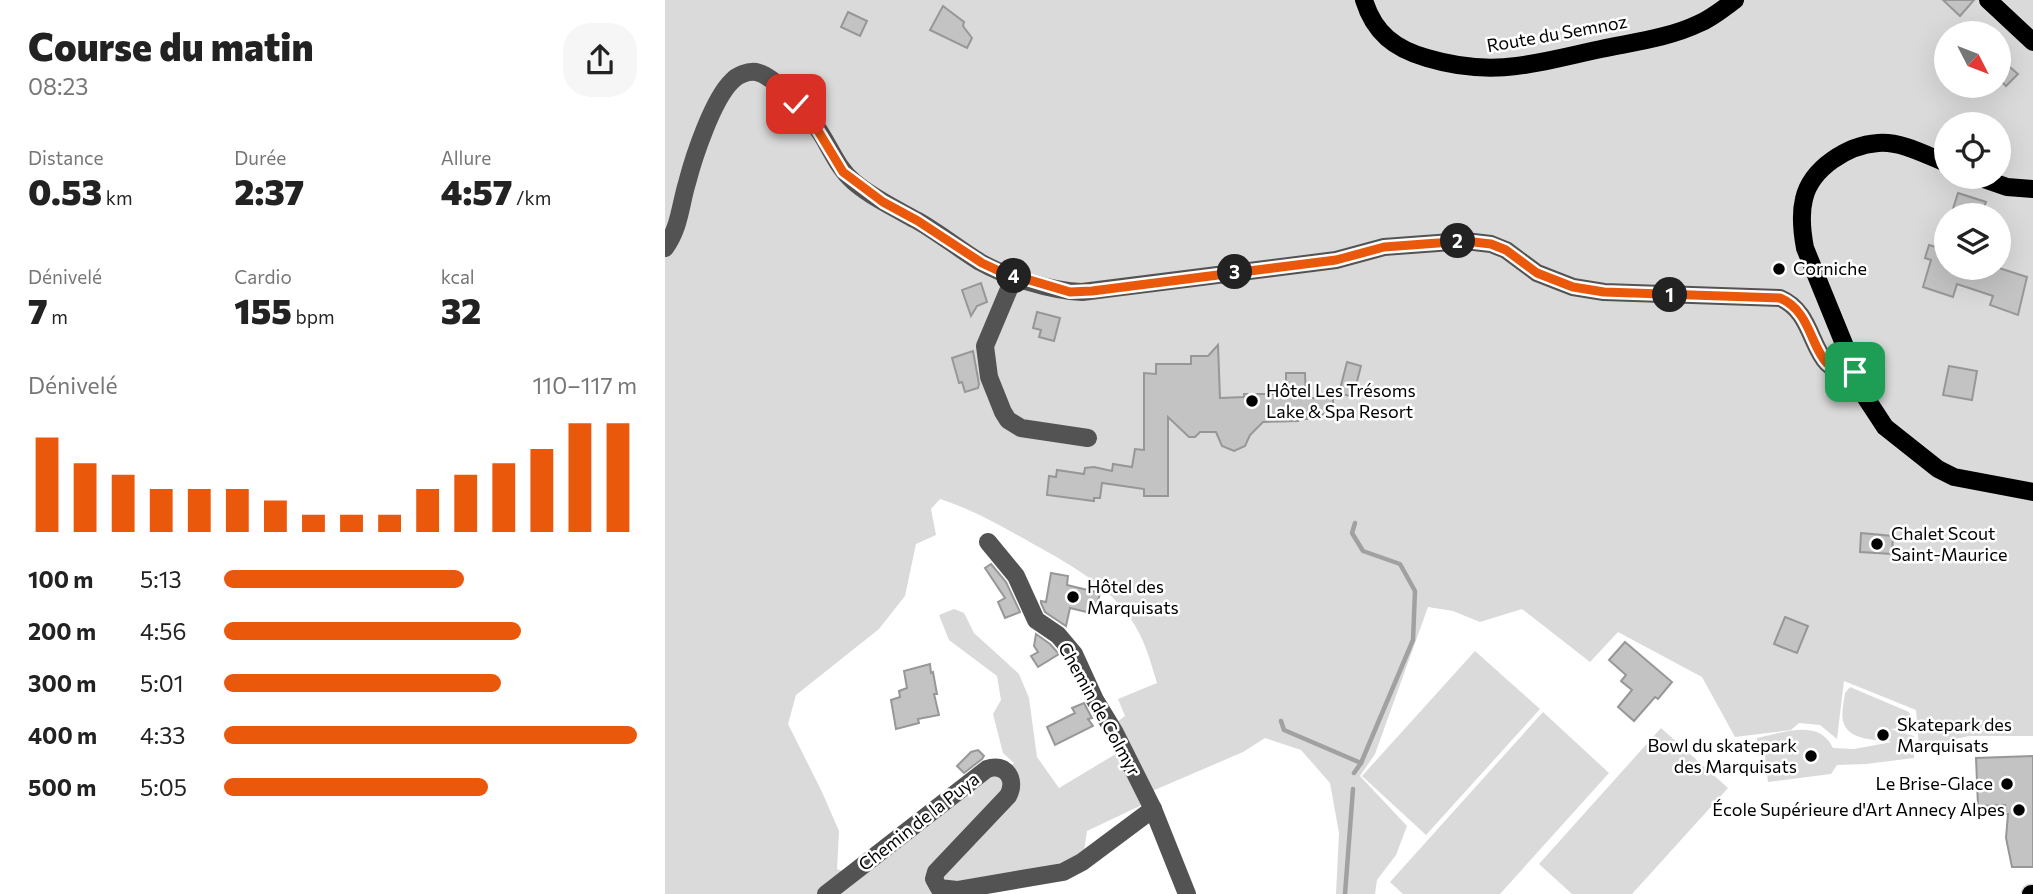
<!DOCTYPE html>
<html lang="fr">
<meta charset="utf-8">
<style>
:root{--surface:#fff;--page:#f6f6f6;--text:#222;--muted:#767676;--accent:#ea580c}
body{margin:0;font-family:Commissioner,sans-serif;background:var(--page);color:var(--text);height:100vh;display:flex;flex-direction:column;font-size:26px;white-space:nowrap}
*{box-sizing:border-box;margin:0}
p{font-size:23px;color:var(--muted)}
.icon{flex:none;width:38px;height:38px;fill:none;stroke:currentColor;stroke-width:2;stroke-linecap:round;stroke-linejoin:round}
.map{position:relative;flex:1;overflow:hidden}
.panel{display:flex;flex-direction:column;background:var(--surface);width:665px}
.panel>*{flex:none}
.needle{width:46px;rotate:132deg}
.controls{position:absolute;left:1269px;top:21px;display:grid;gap:14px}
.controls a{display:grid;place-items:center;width:77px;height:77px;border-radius:50%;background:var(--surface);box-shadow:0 7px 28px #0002;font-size:35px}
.pin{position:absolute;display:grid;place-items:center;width:60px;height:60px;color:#fff;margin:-30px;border-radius:14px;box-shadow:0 4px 10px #0006}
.km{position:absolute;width:35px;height:35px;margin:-18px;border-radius:50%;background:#222;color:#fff;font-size:19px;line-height:35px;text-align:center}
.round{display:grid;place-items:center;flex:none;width:74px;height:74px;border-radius:28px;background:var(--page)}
.head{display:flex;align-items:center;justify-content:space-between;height:119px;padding:0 28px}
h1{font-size:38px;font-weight:800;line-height:52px}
.metrics{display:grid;grid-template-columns:repeat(3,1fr);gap:10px;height:119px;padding:7px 28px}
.metrics div{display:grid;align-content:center}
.metrics b{font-size:35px;font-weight:800}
.metrics small{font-size:19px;font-weight:400}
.metrics p{font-size:19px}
.chart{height:196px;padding:14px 28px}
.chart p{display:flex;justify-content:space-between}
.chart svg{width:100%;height:126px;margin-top:7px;stroke:var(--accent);stroke-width:6}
ul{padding:0 28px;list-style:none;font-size:23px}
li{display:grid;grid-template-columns:112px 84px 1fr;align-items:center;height:52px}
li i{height:18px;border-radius:9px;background:var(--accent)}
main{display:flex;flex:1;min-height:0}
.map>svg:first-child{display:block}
</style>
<main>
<section class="panel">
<div class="head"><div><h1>Course du matin</h1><p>08:23</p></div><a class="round"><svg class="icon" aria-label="share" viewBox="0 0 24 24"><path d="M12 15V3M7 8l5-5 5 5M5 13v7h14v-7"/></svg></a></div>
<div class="metrics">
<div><p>Distance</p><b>0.53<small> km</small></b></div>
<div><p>Durée</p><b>2:37</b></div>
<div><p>Allure</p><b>4:57<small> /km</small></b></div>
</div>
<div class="metrics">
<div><p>Dénivelé</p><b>7<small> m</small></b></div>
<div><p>Cardio</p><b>155<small> bpm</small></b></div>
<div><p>kcal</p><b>32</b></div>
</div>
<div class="chart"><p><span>Dénivelé</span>110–117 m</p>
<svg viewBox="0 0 160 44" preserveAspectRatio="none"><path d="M5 44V11M15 44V20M25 44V24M35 44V29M45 44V29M55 44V29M65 44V33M75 44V38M85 44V38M95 44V38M105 44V29M115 44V24M125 44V20M135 44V15M145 44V6M155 44V6"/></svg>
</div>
<ul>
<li><b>100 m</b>5:13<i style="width:58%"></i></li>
<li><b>200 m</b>4:56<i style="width:72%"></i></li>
<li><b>300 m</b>5:01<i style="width:67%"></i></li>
<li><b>400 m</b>4:33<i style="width:100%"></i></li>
<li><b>500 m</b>5:05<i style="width:64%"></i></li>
</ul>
</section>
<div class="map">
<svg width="1368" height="894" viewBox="0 0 1368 894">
<rect width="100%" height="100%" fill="#fff"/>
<g fill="#dadada" fill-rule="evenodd">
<path d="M0,0H1368V736H1304L1254,747L1251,710L1179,681L1172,739L1155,725L1134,723L1126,730L1070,737L1037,677L953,632L925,662L857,609L815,622L788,611L763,607L710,754L695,776L742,826L731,855L712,880L710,894H671L674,833L665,783L636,750L600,738L578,752L485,792L479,804L422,831L419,851L392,865L302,894H0ZM1281,33H1334V86H1281ZM1281,124H1334V177H1281ZM1281,215H1334V268H1281ZM275,499C307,509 334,525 363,541C400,562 440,582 465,618C479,637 485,660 492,683L453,699L460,716L452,722L464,746L394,788L372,757L364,698L354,674L309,633L299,613L289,609L274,615L284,640L332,676L336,700L328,714L338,753L349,763L336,777H323L190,876L172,869L174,831L157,792L123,724L131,695L214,629L240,596L251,544L271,535L266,509Z"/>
<polygon points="810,651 875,709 761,835 697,776"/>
<path d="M1185,687L1244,712C1250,728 1236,728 1225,729L1249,736L1247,743L1230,748L1249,752V758L1201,764L1172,765L1166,774L1103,782L1100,757L1093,755L1092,738C1118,733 1154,718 1168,748L1189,749L1227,742C1213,739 1183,742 1178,721C1176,713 1179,701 1180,693Z"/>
<polygon points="878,712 944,773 835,894 738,894 725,882"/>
<polygon points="996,728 1063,788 967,894 907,894 874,864"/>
</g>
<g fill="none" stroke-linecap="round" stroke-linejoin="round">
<g stroke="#a1a1a1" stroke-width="4.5">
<polyline points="616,721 619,730 696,763"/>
<polyline points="689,773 696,763 748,640 750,591 735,564 698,551 687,533 690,523"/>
<polyline points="680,894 688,789"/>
</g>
</g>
<g fill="#c3c3c3" stroke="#979797" stroke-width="2">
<polygon points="1278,0 1309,0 1295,16"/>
<polygon points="278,6 299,22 298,26 307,38 302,48 265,30"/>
<polygon points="183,12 202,21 195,36 176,27"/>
<polygon points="1339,62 1353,74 1341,86 1334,79 1334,69"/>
<polygon points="1293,193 1321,202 1316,215 1286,215"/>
<polygon points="1264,245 1281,250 1281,268 1334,268 1362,277 1353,315 1325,305 1328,296 1292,284 1288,297 1258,287 1266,260 1260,258"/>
<polygon points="316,283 322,302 312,306 306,316 297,290"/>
<polygon points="372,312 395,318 389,341 374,337 376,330 368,328"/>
<polygon points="553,345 555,398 579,397 579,394 621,394 621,373 640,373 641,398 668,398 668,414 642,415 642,419 633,419 633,421 598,422 585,435 580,446 569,451 557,446 551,432 535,432 530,437 524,437 503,417 503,496 479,496 479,489 437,483 435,498 429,498 429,501 382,495 384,476 391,477 392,470 419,474 420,468 429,467 447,471 448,464 467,467 470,449 479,450 479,373 491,374 491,364 526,364 526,356 543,356"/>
<polygon points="308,351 314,384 313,388 300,392 297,382 294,383 287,358"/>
<polygon points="682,362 696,366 688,397 674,393"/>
<polygon points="1284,366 1312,371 1307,400 1278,395"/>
<polygon points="1196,533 1228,536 1227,554 1195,552"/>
<polygon points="326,564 341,582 355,612 340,618 333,602 340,598 320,568"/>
<polygon points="386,573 403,576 402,585 435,593 430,614 405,608 401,626 380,612 376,603 376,601 381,602"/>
<polygon points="1120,617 1143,626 1132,653 1109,644"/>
<polygon points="371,634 385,644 394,654 373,667 366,656 373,652 369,646"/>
<polygon points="960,642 1007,682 993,699 990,697 969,721 953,707 967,690 956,681 961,675 944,660"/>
<polygon points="265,664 266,673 268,672 272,694 269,694 274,715 253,719 254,723 231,729 226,700 235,697 234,691 242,688 239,671"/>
<polygon points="419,703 427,718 423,719 428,726 390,745 382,727 410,713 407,708"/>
<polygon points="313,750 319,756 317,759 299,773 292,766 306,752"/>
<polygon points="1368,756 1368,867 1347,867 1341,838 1343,814 1340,814 1340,805 1313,806 1311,758"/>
</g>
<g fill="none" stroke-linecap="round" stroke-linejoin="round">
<g stroke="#dbdbdb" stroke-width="21">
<g id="major">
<path d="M699,0C709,33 730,49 762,58C829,78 871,63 936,49C969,42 1004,38 1035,23C1047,18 1059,8 1070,0"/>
<polyline points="1323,0 1368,42"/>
<path d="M1281,163C1261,155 1236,141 1213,143C1183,145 1146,168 1139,199C1135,215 1137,232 1140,248L1201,398L1220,427L1273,469L1289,477L1368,492"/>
<polyline points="1313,177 1342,187 1368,189"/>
<polyline points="1366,894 1368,894"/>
</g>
</g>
<g stroke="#535353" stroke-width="18">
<path d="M0,248C15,227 15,206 22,183C29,156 48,99 67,81C72,75 83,71 91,72C110,76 139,110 150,125C164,143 171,167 189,182C208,198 231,209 253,221C274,233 294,249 315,262C342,277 386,291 417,292L671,260L719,247L800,241L826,244L841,250L872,273L908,287L939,292L1115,298C1156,315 1142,377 1190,372"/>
<polyline points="349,277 320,346 324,377 338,412 343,420 356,428 423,438"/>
<polyline points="323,542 351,576 371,620 393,635 409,654 430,700 450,733 488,809 522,894"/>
<path d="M161,894L322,769C341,762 352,780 343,796L271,872L269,879L274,888L292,890L398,872L417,862L488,809"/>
</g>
<use href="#major" stroke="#000" stroke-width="18"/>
</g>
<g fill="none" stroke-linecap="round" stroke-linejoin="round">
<g stroke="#fff" stroke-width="14">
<path id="route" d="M131,104L149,124L178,172L218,202L253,221L317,263L334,271L405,292L427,291L671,260L719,247L800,241L826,244L841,250L872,273L908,287L939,292L1115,298C1156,315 1142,377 1190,372"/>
</g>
<use href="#route" stroke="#ea580c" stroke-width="9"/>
</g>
<g fill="#000" stroke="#fff" stroke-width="2.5">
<circle cx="1114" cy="269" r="7"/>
<circle cx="587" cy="401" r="7"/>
<circle cx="1212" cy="544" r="7"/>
<circle cx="408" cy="597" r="7"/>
<circle cx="1218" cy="735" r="7"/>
<circle cx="1146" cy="756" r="7"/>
<circle cx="1342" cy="784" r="7"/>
<circle cx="1354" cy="810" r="7"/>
</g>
<g text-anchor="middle" stroke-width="5" stroke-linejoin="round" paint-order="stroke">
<g font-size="18" fill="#000" stroke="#fff">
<text transform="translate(892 34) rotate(-10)" y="6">Route du Semnoz</text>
<text transform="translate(434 709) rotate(61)" y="6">Chemin de Colmyr</text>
<text transform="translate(254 822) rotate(-38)" y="6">Chemin de la Puya</text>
</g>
<g font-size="18" fill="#000" stroke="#fff" text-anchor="start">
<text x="1128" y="275">Corniche</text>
<text x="601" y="397">Hôtel Les Trésoms<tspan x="601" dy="21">Lake &amp; Spa Resort</tspan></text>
<text x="1226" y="540">Chalet Scout<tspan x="1226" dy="21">Saint-Maurice</tspan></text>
<text x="422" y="593">Hôtel des<tspan x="422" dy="21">Marquisats</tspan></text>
<text x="1232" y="731">Skatepark des<tspan x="1232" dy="21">Marquisats</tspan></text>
<text x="1132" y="752" text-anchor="end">Bowl du skatepark<tspan x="1132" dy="21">des Marquisats</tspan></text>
<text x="1328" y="790" text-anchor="end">Le Brise-Glace</text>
<text x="1340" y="816" text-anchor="end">École Supérieure d'Art Annecy Alpes</text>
</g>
</g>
</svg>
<div class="controls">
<a><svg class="needle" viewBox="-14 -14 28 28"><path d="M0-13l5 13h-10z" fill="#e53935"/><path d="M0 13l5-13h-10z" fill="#767676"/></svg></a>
<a><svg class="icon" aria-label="locate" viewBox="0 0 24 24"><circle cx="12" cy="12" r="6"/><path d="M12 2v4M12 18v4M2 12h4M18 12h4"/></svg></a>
<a><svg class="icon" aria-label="layers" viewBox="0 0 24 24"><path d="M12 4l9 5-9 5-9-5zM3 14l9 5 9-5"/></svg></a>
</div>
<div class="pin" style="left:1190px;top:372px;background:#1e9e55"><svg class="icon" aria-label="arrive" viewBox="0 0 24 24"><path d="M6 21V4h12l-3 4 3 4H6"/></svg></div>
<div class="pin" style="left:131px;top:104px;background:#d93025"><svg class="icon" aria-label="check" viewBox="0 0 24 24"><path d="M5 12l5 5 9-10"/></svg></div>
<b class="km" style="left:1005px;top:295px">1</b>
<b class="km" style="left:793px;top:241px">2</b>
<b class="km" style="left:570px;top:272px">3</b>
<b class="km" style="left:349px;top:276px">4</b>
</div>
</main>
